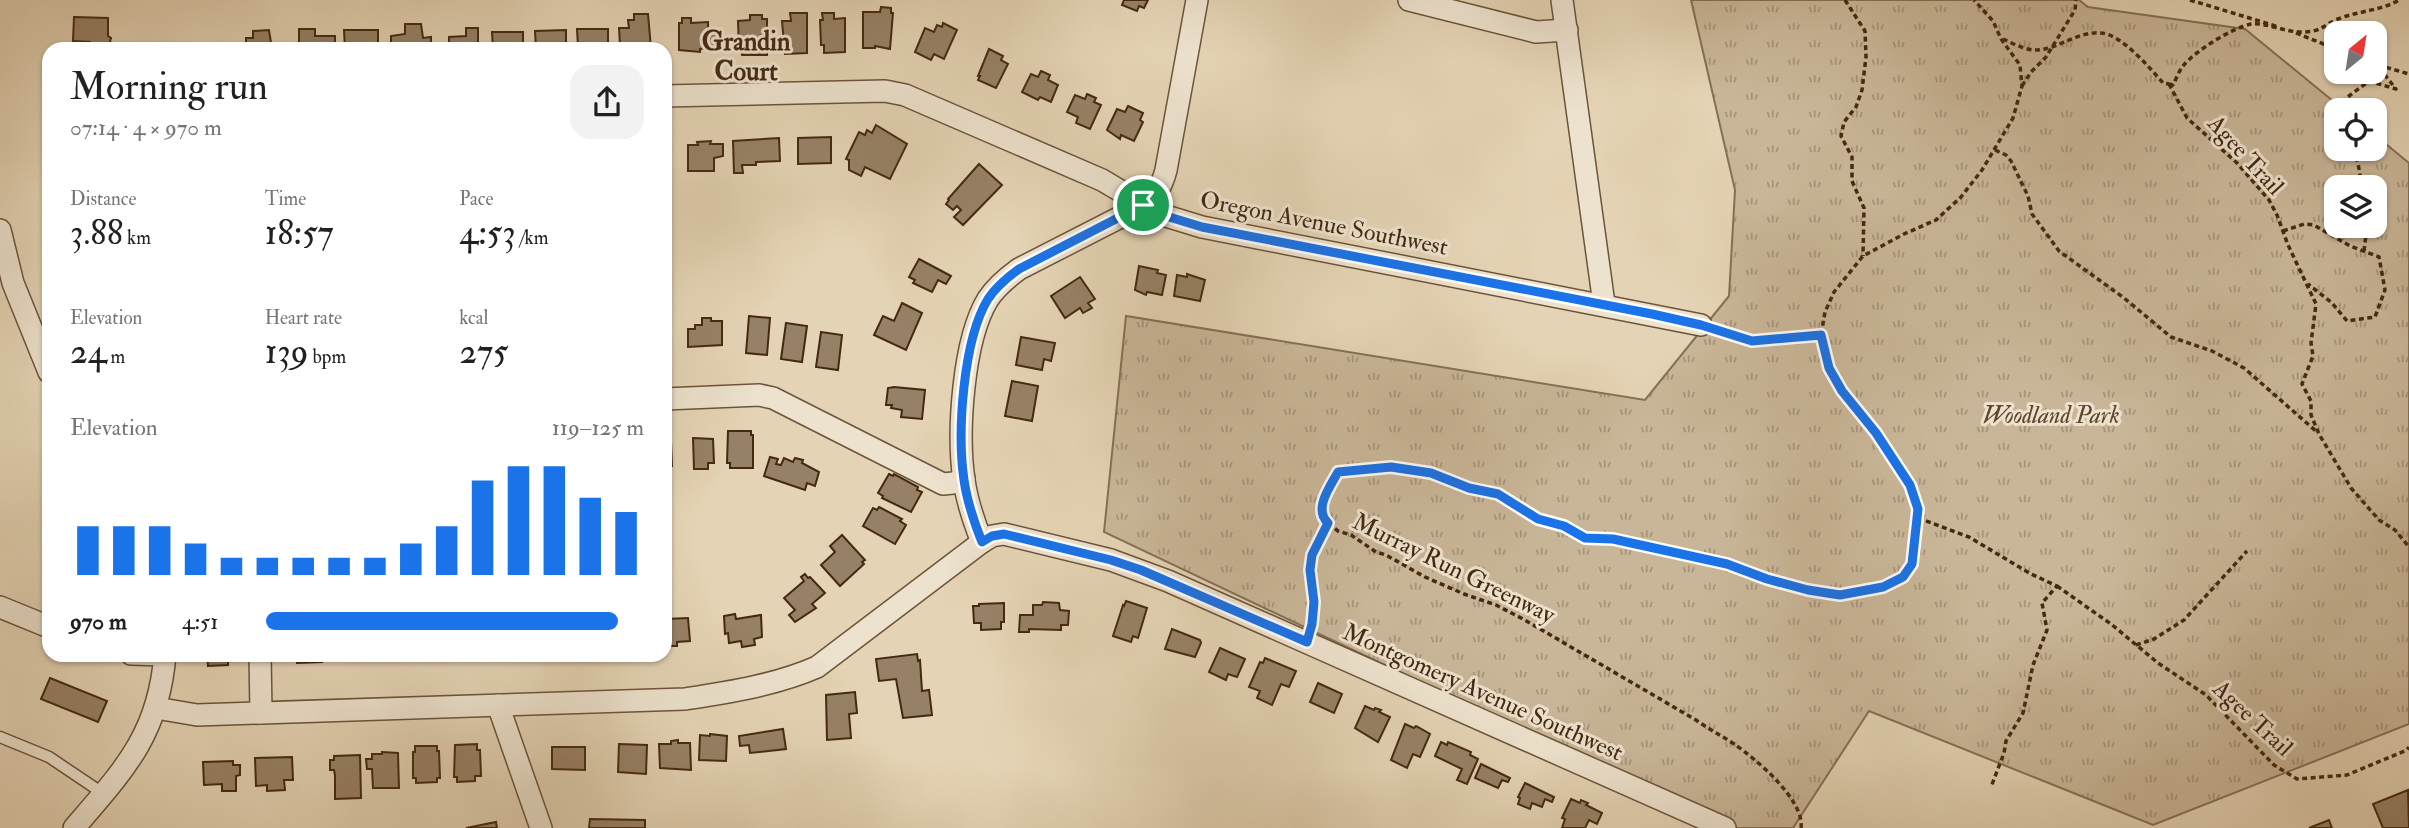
<!DOCTYPE html>
<meta charset="utf-8">
<style>
:root{--surface:#fff;--page:#f2f2f2;--text:#202124;--muted:#757577;--accent:#1a73e8}
body{margin:0;font-family:"IM FELL Double Pica",serif;background:var(--page);color:var(--text);height:100vh;display:flex;flex-direction:column;font-size:26px;white-space:nowrap}
*{box-sizing:border-box;margin:0}
p{font-size:23px;color:var(--muted)}
.icon{flex:none;width:38px;height:38px;fill:none;stroke:currentColor;stroke-width:2;stroke-linecap:round;stroke-linejoin:round}
.map{position:relative;flex:1;overflow:hidden}
.panel{position:absolute;left:42px;top:42px;width:630px;height:620px;display:flex;flex-direction:column;background:var(--surface);border-radius:21px;box-shadow:0 2px 5px #0004}
.panel>*{flex:none}
.needle{width:46px;rotate:30deg}
.controls{position:absolute;left:2324px;top:21px;display:grid;gap:14px}
.controls a{display:grid;place-items:center;width:63px;height:63px;border-radius:14px;background:var(--surface);box-shadow:0 2px 5px #0004;font-size:35px}
.pin{position:absolute;display:grid;place-items:center;width:60px;height:60px;color:#fff;margin:-30px;border:4px solid #fff;border-radius:50%;box-shadow:0 2px 7px #0007}
.round{display:grid;place-items:center;flex:none;width:74px;height:74px;border-radius:21px;background:var(--page)}
.summary{display:flex;align-items:center;justify-content:space-between;height:119px;padding:0 28px}
h1{font-size:38px;font-weight:600;line-height:52px}
.stats{display:grid;grid-template-columns:repeat(3,1fr);gap:10px;height:119px;padding:7px 28px}
.stats div{display:grid;align-content:center}
.stats b{font-size:35px;font-weight:600}
.stats small{font-size:19px;font-weight:400}
.stats p{font-size:19px}
.chart{height:196px;padding:14px 28px}
.chart p{display:flex;justify-content:space-between}
.chart svg{width:100%;height:126px;margin-top:7px;stroke:var(--accent);stroke-width:6}
ul{padding:0 28px;list-style:none;font-size:23px}
li{display:grid;grid-template-columns:112px 84px 1fr;align-items:center;height:52px}
li i{height:18px;border-radius:9px;background:var(--accent)}
.map>svg:first-child{display:block}
</style>
<div class="map">
<svg width="2409" height="828" viewBox="0 0 2409 828">
<defs>
<pattern id="park-tufts" width="24" height="20" patternUnits="userSpaceOnUse" patternTransform="scale(1.75)"><rect width="24" height="20" fill="#c9b698"/><path d="M3 7l-1-3M5 7V3M7 7l1-3M15 17l-1-3M17 17v-4M19 17l1-3" fill="none" stroke="#a5947b"/></pattern>
</defs>
<rect width="100%" height="100%" fill="#e4d3b4"/>
<filter id="stains"><feTurbulence type="fractalNoise" baseFrequency=".00286" numOctaves="4"/><feColorMatrix values="0 0 0 0 .2 0 0 0 0 .09 0 0 0 0 .02 0 0 0 .5 -.17"/></filter>
<radialGradient id="worn" r=".72"><stop offset=".6" stop-color="#630" stop-opacity="0"/><stop offset="1" stop-color="#630" stop-opacity=".3"/></radialGradient>
<path fill="url(#park-tufts)" stroke="#867055" stroke-width="2" fill-rule="evenodd" d="M1691,0H2079L2088,7L2245,29L2344,110H2336V149H2375V135L2409,163V724L2153,825L1869,711L1793,828H1729L1104,532L1126,316L1645,400L1729,296L1735,190ZM2336,187H2375V226H2336Z"/>
<g fill="#978166" stroke="#442912" stroke-width="2">
<polygon points="1124,0 1148,0 1144,8 1139,6 1137,11 1122,5"/>
<polygon points="881,7 891,8 891,13 893,13 890,49 875,46 875,48 863,48 863,12 880,12"/>
<polygon points="790,13 807,13 807,53 785,54 782,21 791,21"/>
<polygon points="822,13 834,13 834,19 845,18 845,52 824,53 824,45 821,45 820,20 823,20"/>
<polygon points="634,14 648,14 651,48 628,49 628,45 620,45 619,28 629,28 628,20 634,20"/>
<polygon points="750,15 762,15 762,19 767,19 767,55 742,55 741,47 739,47 738,21 750,20"/>
<polygon points="74,17 108,18 108,36 111,38 108,49 90,49 90,42 73,41"/>
<polygon points="682,18 691,18 691,23 708,22 708,30 717,30 717,47 700,49 700,52 679,50 679,23 682,23"/>
<polygon points="943,23 957,30 944,59 934,54 931,60 915,52 925,28 934,32 937,25 942,27"/>
<polygon points="405,24 421,24 423,38 431,37 431,49 391,49 391,36 405,34"/>
<polygon points="466,28 478,28 478,49 449,49 449,37 466,36"/>
<polygon points="299,29 315,29 315,36 335,36 335,49 299,49"/>
<polygon points="577,29 608,29 608,49 586,49 586,46 578,46"/>
<polygon points="269,30 272,49 239,49 239,44 246,44 246,38 253,38 253,31"/>
<polygon points="344,30 378,30 378,47 381,49 345,49"/>
<polygon points="566,30 566,49 536,48 535,31"/>
<polygon points="492,32 523,32 523,49 493,49"/>
<polygon points="989,49 1003,56 1001,60 1008,64 996,88 978,80 980,76 978,76"/>
<polygon points="1041,71 1050,75 1048,80 1058,85 1051,102 1040,97 1038,100 1022,92 1031,74 1038,77"/>
<polygon points="1087,94 1096,98 1094,102 1101,105 1090,129 1076,123 1078,117 1067,112 1075,95 1085,99"/>
<polygon points="1128,106 1143,113 1140,120 1143,122 1134,141 1121,135 1120,139 1107,130 1117,109 1125,112"/>
<polygon points="876,125 907,144 890,179 865,167 861,176 849,170 849,160 846,159 859,132 865,135 867,130 872,133"/>
<polygon points="831,137 831,163 798,164 798,138"/>
<polygon points="779,138 780,161 756,162 756,165 742,165 743,173 734,173 733,141"/>
<polygon points="711,141 710,144 723,144 723,156 714,158 714,171 688,171 688,145 698,145 697,142"/>
<polygon points="979,164 1002,185 963,225 954,217 961,210 957,206 953,210 946,204 949,200 948,199"/>
<polygon points="919,259 951,276 946,284 938,280 932,292 913,283 915,280 909,277"/>
<polygon points="1139,266 1158,270 1157,273 1166,275 1162,295 1147,292 1146,295 1135,290"/>
<polygon points="1187,274 1205,280 1200,301 1174,296 1177,275 1187,277"/>
<polygon points="1080,277 1095,299 1088,303 1092,308 1083,313 1080,308 1065,318 1051,296"/>
<polygon points="902,303 922,313 906,350 874,335 883,316 894,321"/>
<polygon points="749,316 770,318 767,355 746,353"/>
<polygon points="702,318 711,318 711,321 722,321 722,345 688,347 688,329 695,329 695,325 702,325"/>
<polygon points="665,319 670,319 671,351 665,351"/>
<polygon points="786,323 807,326 802,362 781,359"/>
<polygon points="821,332 842,335 838,370 816,367"/>
<polygon points="1021,337 1055,343 1051,361 1044,359 1042,370 1016,365"/>
<polygon points="1012,381 1038,386 1032,421 1005,416"/>
<polygon points="894,387 925,390 922,419 901,417 902,410 891,408 892,405 886,405 888,388"/>
<polygon points="728,431 751,431 751,435 753,435 753,468 730,468 730,463 727,463"/>
<polygon points="693,438 713,439 714,463 708,463 708,469 694,469"/>
<polygon points="665,442 671,442 672,466 665,466"/>
<polygon points="770,457 778,459 776,464 781,465 784,458 793,462 795,458 803,460 802,463 819,472 815,486 807,483 805,490 764,476"/>
<polygon points="889,474 893,476 894,474 918,487 917,490 922,492 911,512 882,498 883,496 878,493"/>
<polygon points="879,507 902,519 900,521 906,525 895,544 863,526 873,508 877,510"/>
<polygon points="842,535 865,560 862,562 864,564 840,586 821,565 835,552 830,546"/>
<polygon points="805,574 808,578 810,577 825,593 812,604 816,608 795,622 789,615 795,610 784,598 804,581 801,577"/>
<polygon points="1126,601 1147,608 1138,638 1133,636 1131,642 1113,636 1123,605 1124,606"/>
<polygon points="1043,602 1059,603 1060,610 1069,611 1068,625 1061,625 1061,630 1029,629 1029,632 1019,632 1020,615 1033,615 1033,605 1042,605"/>
<polygon points="1004,603 1004,622 1001,622 1001,629 981,630 981,623 974,623 973,606 979,606 979,604"/>
<polygon points="735,614 736,619 761,615 762,637 754,639 755,645 742,647 741,641 729,643 728,633 725,634 724,616"/>
<polygon points="688,618 690,641 677,642 677,646 665,646 665,619"/>
<polygon points="1172,629 1200,640 1201,643 1195,657 1165,649"/>
<polygon points="1220,648 1245,659 1237,677 1228,674 1226,680 1209,672"/>
<polygon points="207,654 228,654 228,665 208,666"/>
<polygon points="289,654 321,654 322,662 297,663 297,660 289,660"/>
<polygon points="403,654 440,654 440,656 403,659"/>
<polygon points="917,654 918,661 920,660 922,691 929,690 932,715 903,718 896,679 879,681 876,659"/>
<polygon points="1265,658 1296,671 1289,687 1281,684 1272,705 1257,698 1260,691 1249,687 1260,662 1263,663"/>
<polygon points="50,678 107,701 98,722 41,699"/>
<polygon points="1318,683 1342,694 1334,713 1310,702"/>
<polygon points="855,692 857,713 849,714 851,738 827,740 826,695"/>
<polygon points="1365,706 1374,710 1375,708 1381,710 1379,712 1390,717 1378,742 1355,728"/>
<polygon points="1405,724 1414,728 1416,726 1430,734 1420,757 1413,754 1407,768 1391,760"/>
<polygon points="783,729 786,749 750,753 749,745 740,746 739,736"/>
<polygon points="710,734 727,736 726,761 699,760 700,735 710,736"/>
<polygon points="678,740 678,743 690,743 691,770 660,768 659,744 671,744 671,741"/>
<polygon points="1441,742 1447,745 1448,742 1471,752 1470,755 1478,759 1467,784 1457,780 1462,769 1435,756"/>
<polygon points="477,744 477,750 480,750 481,776 475,776 475,781 457,782 457,777 454,777 455,745"/>
<polygon points="619,744 647,745 646,774 618,772"/>
<polygon points="415,746 437,746 437,751 439,751 440,778 437,778 437,782 416,783 416,778 413,778 413,752 415,752"/>
<polygon points="552,747 585,747 585,770 552,769"/>
<polygon points="382,752 398,753 399,788 373,788 372,769 367,769 366,759 372,759 372,754 382,754"/>
<polygon points="360,755 361,798 335,799 335,775 334,770 330,770 330,760 334,760 334,756"/>
<polygon points="292,757 293,780 284,780 285,790 267,791 267,785 256,786 255,758"/>
<polygon points="233,761 233,765 240,765 240,775 236,776 236,791 222,791 222,784 204,785 203,762"/>
<polygon points="1481,764 1510,778 1508,782 1502,780 1498,788 1475,778"/>
<polygon points="1525,783 1554,797 1552,802 1545,799 1542,807 1532,803 1530,809 1518,804 1520,798 1518,797"/>
<polygon points="2408,790 2409,828 2383,828 2373,804"/>
<polygon points="1571,799 1580,803 1581,800 1588,803 1586,805 1602,813 1597,824 1589,820 1585,828 1562,828 1565,819 1562,818"/>
<polygon points="590,819 645,820 645,828 589,828"/>
<polygon points="2329,820 2332,828 2309,828"/>
<polygon points="496,822 497,828 466,828"/>
</g>
<g fill="none" stroke-linecap="round" stroke-linejoin="round">
<g stroke="#6c543a" stroke-width="13">
<polyline id="lane" points="0,737 49,757 104,794"/>
</g>
<g stroke="#6c543a" stroke-width="24">
<g id="street">
<polyline points="1409,0 1536,32 1567,30"/>
<polyline points="1562,0 1604,304"/>
<polyline points="665,96 885,91 905,95 1102,180 1144,205 1166,216 1202,227 1701,325"/>
<polyline points="0,230 13,283 49,372"/>
<polyline points="665,399 759,395 773,398 943,484 953,483 964,479"/>
<path d="M982,542C974,522 967,502 964,480C957,432 963,340 988,299C996,287 1008,277 1019,269L1144,205C1156,195 1162,186 1166,170L1197,0"/>
<polyline points="0,607 49,627"/>
<polyline points="131,654 165,655"/>
<polyline points="260,654 261,713"/>
<polyline points="498,705 541,828"/>
<path d="M156,708L197,715L685,699C730,692 776,685 817,667L982,542L992,536L1004,534L1111,560L1168,581L1725,828"/>
<path d="M74,828C124,770 159,734 165,654"/>
</g>
</g>
<g stroke="#442912" stroke-width="3.5" stroke-dasharray="5 3.5" stroke-linecap="butt">
<polyline points="1845,0 1865,31 1866,57 1862,90 1856,107 1844,122 1841,136 1852,157 1852,181 1864,208 1863,256"/>
<polyline points="2190,0 2279,27"/>
<polyline points="2296,33 2336,49"/>
<path d="M2003,39C2012,43 2023,49 2033,50C2057,51 2076,31 2101,33C2121,34 2150,68 2163,83L2169,84"/>
<polyline points="2378,65 2409,74"/>
<polyline points="2169,84 2187,118 2237,163 2269,200 2277,215 2288,245 2316,304 2311,343 2313,356 2302,384 2311,401 2311,415 2319,434 2351,488 2379,520 2395,530 2409,547"/>
<path d="M2169,84L2173,85C2176,79 2179,71 2183,66C2195,51 2232,28 2251,24C2265,22 2287,33 2304,32C2321,32 2325,24 2338,19C2358,11 2380,11 2399,0"/>
<polyline points="2022,86 2031,72 2046,57 2070,18 2075,10 2076,0"/>
<polyline points="2343,110 2341,102 2369,81 2396,89 2377,65"/>
<polyline points="2353,149 2358,163 2362,187"/>
<polyline points="1995,150 2006,155 2011,161 2028,196 2032,214 2059,251 2124,298 2171,337 2212,351 2244,368 2317,432"/>
<polyline points="2283,231 2304,224 2314,225 2350,246 2379,257 2385,290 2375,317 2347,321 2331,302 2308,284"/>
<polyline points="2364,251 2367,226"/>
<polyline points="1717,331 1752,341 1821,335"/>
<polyline points="1918,518 1969,537 2031,574 2057,586 2042,603 2047,630 2033,665 2023,713 2006,741 2004,753 1991,787"/>
<polyline points="2057,586 2111,624 2158,663 2206,695 2274,765 2297,779 2347,775 2407,750 2409,747"/>
<polyline points="1312,625 1314,602 1310,570 1312,555 1328,523"/>
<polyline points="2136,645 2154,639 2184,620 2247,551"/>
<path d="M1801,828C1805,800 1755,758 1734,744C1721,735 1708,729 1696,720L1523,619L1496,605L1464,594L1425,577L1386,555L1376,552L1351,535L1338,531L1324,520L1321,508L1338,473L1391,467L1431,473L1469,488L1498,494L1538,518L1564,526L1585,538L1613,539L1727,564L1767,579L1808,590L1840,595L1865,592L1883,587L1903,577L1912,564L1918,509L1910,485L1876,433L1842,391L1829,368L1821,335L1825,312L1834,292L1863,256L1904,234L1936,220L1961,197L1982,170L2013,118L2022,86L2020,65L2001,39L1993,21L1974,0"/>
</g>
<use href="#lane" stroke="#ede2ce" stroke-width="10"/>
<use href="#street" stroke="#ede2ce" stroke-width="21"/>
</g>
<g fill="none" stroke-linecap="round" stroke-linejoin="round">
<g stroke="#fff" stroke-width="14">
<path id="route" d="M1143,205L1166,216L1202,227L1652,314L1701,325L1752,341L1821,335L1829,368L1842,391L1876,433L1910,485L1918,509L1912,564L1903,577L1883,587L1840,595L1808,590L1767,579L1727,564L1613,539L1585,538L1564,526L1538,519L1498,494L1469,488L1431,473L1391,467L1338,472C1330,487 1313,509 1328,523L1312,555L1310,570L1314,602L1312,624L1307,642L1141,570L1111,560L1004,534L992,536L982,542C974,522 967,501 964,480C957,432 963,340 988,299C996,287 1008,277 1019,269Z"/>
</g>
<use href="#route" stroke="#1a73e8" stroke-width="9"/>
</g>
<g text-anchor="middle" stroke-width="6" stroke-linejoin="round" paint-order="stroke">
<g font-size="24" fill="#442912" stroke="#ede2ce">
<text transform="translate(2246 155) rotate(47)" y="8">Agee Trail</text>
<text transform="translate(1324 223) rotate(11)" y="8">Oregon Avenue Southwest</text>
<text transform="translate(1454 568) rotate(26)" y="8">Murray Run Greenway</text>
<text transform="translate(1483 692) rotate(24)" y="8">Montgomery Avenue Southwest</text>
<text transform="translate(2253 718) rotate(43)" y="8">Agee Trail</text>
</g>
<g font-size="24" font-style="italic" fill="#5f452d" stroke="#ede2ce">
<text x="2051" y="423">Woodland Park</text>
</g>
<g font-size="26" font-weight="bold" fill="#442912" stroke="#ede2ce">
<text x="746" y="50">Grandin<tspan x="746" dy="30">Court</tspan></text>
</g>
</g>
<rect width="100%" height="100%" filter="url(#stains)"/>
<rect width="100%" height="100%" fill="url(#worn)"/>
</svg>
<div class="controls">
<a><svg class="needle" viewBox="-14 -14 28 28"><path d="M0-13l5 13h-10z" fill="#e53935"/><path d="M0 13l5-13h-10z" fill="#757577"/></svg></a>
<a><svg class="icon" aria-label="locate" viewBox="0 0 24 24"><circle cx="12" cy="12" r="6"/><path d="M12 2v4M12 18v4M2 12h4M18 12h4"/></svg></a>
<a><svg class="icon" aria-label="layers" viewBox="0 0 24 24"><path d="M12 4l9 5-9 5-9-5zM3 14l9 5 9-5"/></svg></a>
</div>
<div class="pin" style="left:1143px;top:205px;background:#1e9e55"><svg class="icon" aria-label="arrive" viewBox="0 0 24 24"><path d="M6 21V4h12l-3 4 3 4H6"/></svg></div>
<section class="panel">
<div class="summary"><div><h1>Morning run</h1><p>07:14 · 4 × 970 m</p></div><a class="round"><svg class="icon" aria-label="share" viewBox="0 0 24 24"><path d="M12 15V3M7 8l5-5 5 5M5 13v7h14v-7"/></svg></a></div>
<div class="stats">
<div><p>Distance</p><b>3.88<small> km</small></b></div>
<div><p>Time</p><b>18:57</b></div>
<div><p>Pace</p><b>4:53<small> /km</small></b></div>
</div>
<div class="stats">
<div><p>Elevation</p><b>24<small> m</small></b></div>
<div><p>Heart rate</p><b>139<small> bpm</small></b></div>
<div><p>kcal</p><b>275</b></div>
</div>
<div class="chart"><p><span>Elevation</span>119–125 m</p>
<svg viewBox="0 0 160 44" preserveAspectRatio="none"><path d="M5 44V27M15 44V27M25 44V27M35 44V33M45 44V38M55 44V38M65 44V38M75 44V38M85 44V38M95 44V33M105 44V27M115 44V11M125 44V6M135 44V6M145 44V17M155 44V22"/></svg>
</div>
<ul>
<li><b>970 m</b>4:51<i style="width:93%"></i></li>
</ul>
</section>
</div>
